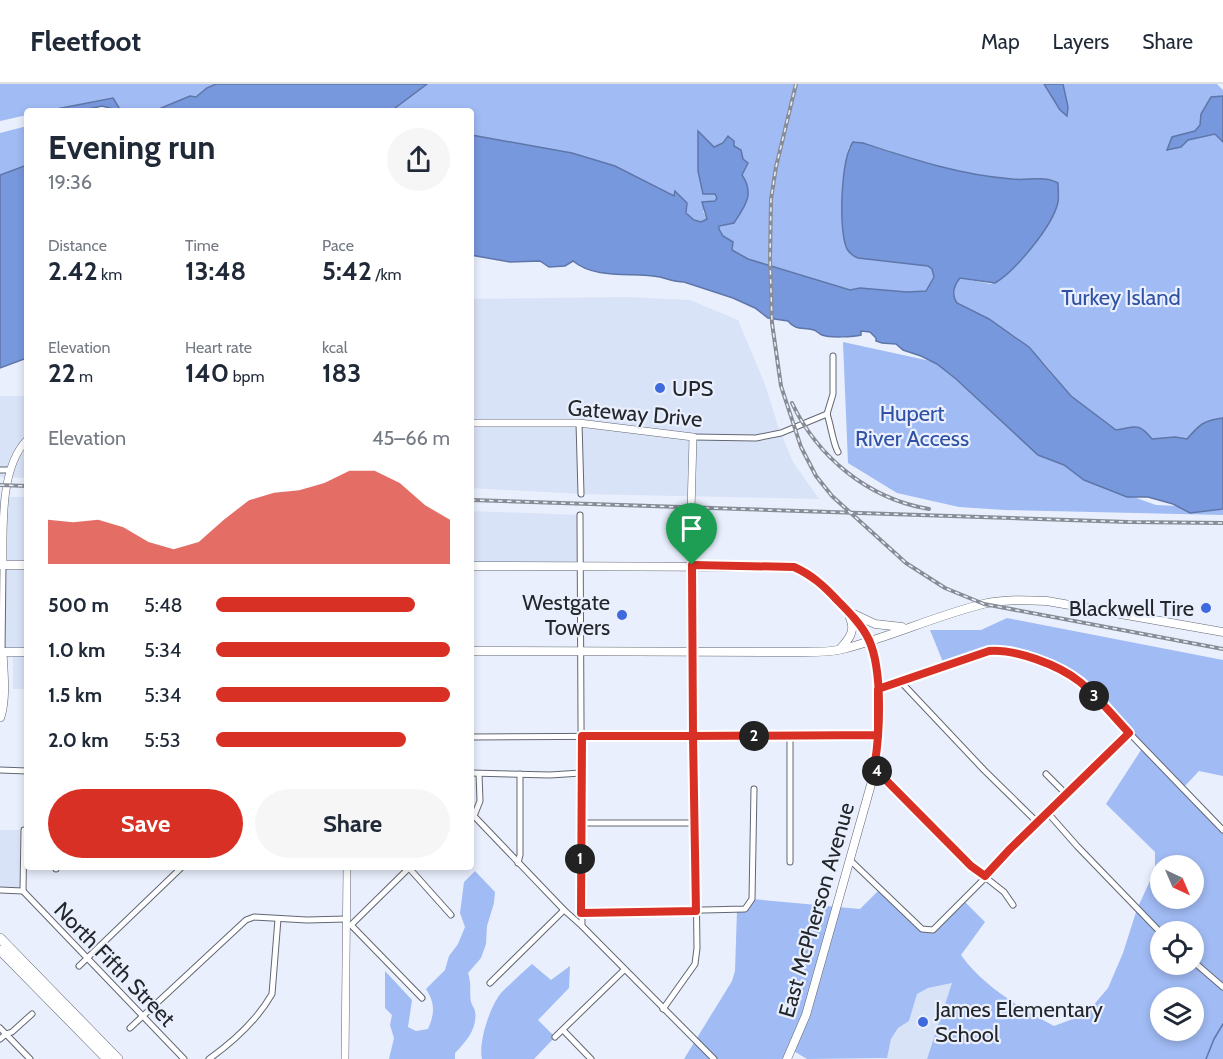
<!DOCTYPE html>
<meta charset="utf-8">
<style>
:root{--surface:#fff;--page:#f6f6f7;--text:#1f2937;--muted:#747a83;--line:#e0e1e3;--accent:#d93025}
body{margin:0;font-family:Cabin,sans-serif;background:var(--page);color:var(--text);height:100vh;display:flex;flex-direction:column;font-size:22px;white-space:nowrap}
*{box-sizing:border-box;margin:0}
p{font-size:20px;color:var(--muted)}
.icon{flex:none;width:33px;height:33px;fill:none;stroke:currentColor;stroke-width:2;stroke-linecap:round;stroke-linejoin:round}
.map{position:relative;flex:1;overflow:hidden}
.drawer{position:absolute;left:24px;top:24px;width:450px;height:762px;display:flex;flex-direction:column;background:var(--surface);border-radius:6px;box-shadow:0 3px 9px #0003}
.drawer>*{flex:none}
.needle{width:39px;rotate:136deg}
.fabs{position:absolute;left:1150px;top:771px;display:grid;gap:12px}
.fabs a{display:grid;place-items:center;width:54px;height:54px;border-radius:50%;background:var(--surface);box-shadow:0 3px 9px #0003;font-size:30px}
.pin{position:absolute;display:grid;place-items:center;width:51px;height:51px;color:#fff;margin:-62px -26px;border-radius:50% 50% 50% 0;rotate:-45deg;box-shadow:0 0 6px #0007}
.pin .icon{rotate:45deg}
.km{position:absolute;width:30px;height:30px;margin:-15px;border-radius:50%;background:#222;color:#fff;font-size:16px;line-height:30px;text-align:center}
.round{display:grid;place-items:center;flex:none;width:63px;height:63px;border-radius:32px;background:var(--page)}
.headline{display:flex;align-items:center;justify-content:space-between;height:102px;padding:0 24px}
h1{font-size:33px;font-weight:800;line-height:45px}
.metrics{display:grid;grid-template-columns:repeat(3,1fr);gap:9px;height:102px;padding:6px 24px}
.metrics div{display:grid;align-content:center}
.metrics b{font-size:26px;font-weight:800}
.metrics small{font-size:16px;font-weight:400}
.metrics p{font-size:16px}
.chart{height:168px;padding:12px 24px}
.chart p{display:flex;justify-content:space-between}
.chart svg{width:100%;height:108px;margin-top:6px;fill:var(--accent);opacity:.7}
.button{display:flex;gap:12px;margin-top:auto;padding:12px 24px}
.button a{flex:1;height:69px;border-radius:36px;background:var(--accent);color:#fff;font-size:24px;font-weight:800;line-height:69px;text-align:center}
.button a+a{background:var(--page);color:var(--text)}
ul{padding:0 24px;list-style:none;font-size:20px}
li{display:grid;grid-template-columns:96px 72px 1fr;align-items:center;height:45px}
li i{height:15px;border-radius:8px;background:var(--accent)}
header{display:flex;align-items:center;gap:36px;box-sizing:border-box;height:84px;padding:0 30px;background:var(--surface);border-bottom:2px solid var(--line)}
header strong{font-size:28px}
nav{display:flex;gap:33px;margin-inline-start:auto;font-size:21px}
.map>svg:first-child{display:block}
</style>
<header>
<strong>Fleetfoot</strong>
<nav><a>Map</a><a>Layers</a><a>Share</a></nav>
</header>
<div class="map">
<svg width="1223" height="975" viewBox="0 0 1223 975">
<rect width="100%" height="100%" fill="#e9effd"/>
<g fill="#d9e3f7">
<polygon points="627,213 690,216 738,236 765,300 778,342 793,378 819,415 581,410 471,404 471,215"/>
<polygon points="0,312 27,312 27,394 0,393"/>
<polygon points="0,413 27,413 27,605 13,605 13,569 0,568"/>
<polygon points="471,427 580,431 580,481 471,482"/>
<polygon points="0,746 24,746 23,807 0,806"/>
<polygon points="953,899 927,975 880,975 887,974 891,955 898,944 909,937 917,910 928,904"/>
</g>
<g fill="#a1bbf4" fill-rule="evenodd">
<polygon points="0,0 216,0 207,4 196,13 190,12 154,27 121,27 113,14 46,27 27,27 27,31 0,37"/>
<path d="M427,0H1044L1060,26L1067,32L1068,23L1063,0H1217L1223,6V12L1211,13L1201,30L1200,41L1195,47L1167,66L1181,63L1188,56L1215,50L1223,58V334C1204,336 1199,341 1187,355L1175,353L1152,355C1138,338 1135,343 1116,346L1071,312L1045,280L1019,255L989,235L957,219C952,211 954,201 960,194L991,200L1034,160L1057,121L1048,95C1008,97 966,92 927,81C904,74 875,57 851,60L848,65L842,111L845,153L858,174L928,182L932,185L934,193L927,207L907,208L860,204L850,206L747,175L732,166L719,145C725,118 749,96 741,67L734,62L728,52L723,59L714,63L698,48V65L717,114L703,127L707,136C685,144 686,117 676,107L674,112L615,82L572,69L471,51V27H391Z"/>
<polygon points="27,42 27,81 0,91 0,49"/>
<polygon points="843,258 935,278 1111,405 1156,421 1223,424 1223,431 1005,426 959,423 897,409 848,379"/>
<path d="M1007,534L1223,576V692L1199,687L1183,704L1223,746V975H927L952,899L928,904L917,910L909,937L898,944L891,955L887,974L807,975L792,966L787,975H684L732,897L735,887L737,826L745,825L752,815L860,825L880,805L922,845L930,847L963,816L985,838L961,871C983,902 1020,924 1054,942L1086,930L1108,904L1123,869L1137,825L1155,786V768L1106,720L1143,663L1080,598L1065,589L1003,566L989,567L945,583L930,546H981ZM1161,782H1194V814H1161ZM1161,848H1194V880H1161ZM1161,914H1194V946H1161Z"/>
<path d="M475,787L495,808L494,819L487,842L486,860L481,874L468,889C472,901 469,907 471,918C472,921 474,924 475,927C478,944 466,958 455,969V975H389L394,954L390,941L392,931L385,924V887L412,916L408,943L416,947L428,945C435,929 435,919 426,905L445,886L449,872L458,860L465,843L460,829L464,798Z"/>
<path d="M532,880L551,896L570,882L569,904L538,936L555,953L534,975H482C478,959 490,922 501,909C511,899 522,889 532,880Z"/>
</g>
<g fill="#7898de" stroke="#5e76a8" stroke-width="1.5">
<polygon points="216,0 427,0 391,27 154,27 190,12 196,13 207,4"/>
<polygon points="1044,0 1063,0 1068,23 1067,32 1060,26"/>
<polygon points="1223,12 1223,58 1215,50 1188,56 1181,63 1167,66 1172,53 1195,47 1200,41 1201,30 1211,13"/>
<polygon points="113,14 121,27 102,22 80,27 46,27"/>
<path d="M698,47L714,63L723,59L728,52L734,57V62L741,66L743,75L748,79L742,91C755,110 745,122 734,139L719,142V145L723,152L733,158L732,166L748,175L850,206L860,204L907,208L926,207L934,193L932,185L928,182L858,174C853,172 850,170 847,165C838,146 841,75 853,58L863,59C912,75 960,91 1012,95C1027,97 1045,91 1058,99C1058,105 1059,112 1058,118C1053,142 1015,187 995,199L960,194C954,201 951,211 957,219L989,235L1029,263L1071,312L1116,346C1136,343 1138,338 1152,355L1175,353L1187,355C1199,341 1204,336 1223,334V425L1190,429L1173,420L1148,413H1127L1084,396L1064,381L1038,371L956,295L937,280L921,272L903,266L896,260L882,259L876,257V254L870,248L861,247V251C854,253 829,254 822,251C819,250 817,247 814,246C802,243 796,247 788,237L768,234L755,224L733,214L684,198C675,198 668,195 660,193C632,188 596,196 573,177L565,182L549,183L540,177L510,178L471,171V51L572,69L615,82L674,112L675,107L687,119L686,129L694,136L701,138L707,135L702,118L715,117L717,114L715,110H703L698,87Z"/>
<polygon points="27,81 27,274 0,284 0,91"/>
</g>
<g fill="none" stroke-linecap="round" stroke-linejoin="round">
<polyline stroke="#5e76a8" stroke-width="1.5" points="1206,975 1214,955 1223,940"/>
<g stroke="#626773" stroke-width="7">
<g id="minor">
<polyline points="827,330 833,310 833,272"/>
<path d="M827,330C831,341 833,360 838,368"/>
<polyline points="579,339 581,410"/>
<polyline points="693,353 756,354 781,349 827,330"/>
<polyline points="0,386 8,386"/>
<polyline points="580,431 582,842 714,975"/>
<polyline points="2,568 3,481"/>
<polyline points="901,598 984,686 1037,738"/>
<polyline points="878,605 989,567 1003,566 1023,571 1065,589 1080,598 1223,746"/>
<polyline points="471,653 878,651"/>
<polyline points="874,684 971,782 1004,808 1013,821"/>
<polyline points="0,686 27,687"/>
<polyline points="471,689 550,691 581,689"/>
<polyline points="1046,690 1066,710"/>
<polyline points="1047,728 1077,762 1161,849"/>
<polyline points="474,732 564,826 582,842"/>
<polyline points="474,732 480,717 479,690"/>
<polyline points="581,739 695,739"/>
<polyline points="850,776 922,845 933,846 983,796 990,785 1010,765 1129,649"/>
<polyline points="790,778 790,651"/>
<polyline points="518,779 520,771 520,690"/>
<polyline points="56,783 56,785"/>
<polyline points="409,784 451,831"/>
<polyline points="0,806 23,807"/>
<polyline points="23,807 184,975"/>
<polyline points="23,807 24,746 27,746"/>
<polyline points="581,829 745,825 752,815 754,705"/>
<polyline points="351,841 422,914"/>
<polyline points="351,841 410,783"/>
<polyline points="1194,878 1223,903"/>
<polyline points="79,882 182,783"/>
<polyline points="490,899 564,826"/>
<polyline points="663,925 695,880 697,864 693,568"/>
<polyline points="0,944 30,975"/>
<polyline points="130,944 246,836 254,833 307,836 346,835"/>
<polyline points="563,946 591,975"/>
<polyline points="555,953 624,886"/>
<polyline points="0,955 6,950 12,948 32,930"/>
<path d="M209,975C233,958 257,936 272,910L278,835"/>
</g>
</g>
<g stroke="#626773" stroke-width="8">
<g id="tertiary">
<polyline points="471,339 579,339 693,353 691,427 693,568"/>
<path d="M3,481C3,443 0,383 27,356"/>
<polyline points="345,975 347,783"/>
</g>
</g>
<g stroke="#626773" stroke-width="9">
<g id="secondary">
<polyline points="0,481 27,481"/>
<path d="M471,482L794,483C812,491 824,502 837,516C848,528 862,540 869,556C885,590 878,660 872,697L806,931L787,975"/>
<polyline points="854,530 875,540 902,543"/>
<path d="M840,565C849,555 856,547 850,534"/>
<path d="M471,567L792,568C808,568 827,569 843,565C890,553 935,532 983,520C1004,515 1026,516 1047,517L1223,548"/>
<polyline points="0,568 27,568"/>
</g>
</g>
<g stroke="#626773" stroke-width="10">
<g id="trunk">
<path d="M0,633C6,613 3,589 2,568"/>
<polyline points="0,854 118,975"/>
<polyline points="0,866 107,975"/>
</g>
</g>
<use href="#minor" stroke="#fff" stroke-width="5"/>
<use href="#tertiary" stroke="#fff" stroke-width="7"/>
<use href="#secondary" stroke="#fff" stroke-width="8"/>
<use href="#trunk" stroke="#fff" stroke-width="9"/>
<g stroke="#878c95" stroke-width="4">
<g id="rail">
<polyline points="796,0 776,83 771,115 770,174 772,239 781,302 801,363 816,392 832,412 906,479 945,504 984,520 1223,565"/>
<path d="M792,319C818,374 869,415 929,425"/>
<polyline points="0,401 27,402"/>
<polyline points="471,416 1128,438 1223,439"/>
</g>
</g>
<use href="#rail" stroke="#e9effd" stroke-width="1.5" stroke-dasharray="4.5" stroke-linecap="butt"/>
</g>
<g fill="none" stroke-linecap="round" stroke-linejoin="round">
<g stroke="#fff" stroke-width="12">
<path id="route" d="M692,481L693,652H582L581,829L696,827L693,652L878,651V605L989,567C1016,565 1059,581 1080,598C1098,613 1113,632 1129,649L1010,765L985,792L971,782L874,684C880,651 883,587 869,556C862,541 849,528 837,516C824,502 812,491 794,483L692,481"/>
</g>
<use href="#route" stroke="#d93025" stroke-width="8"/>
</g>
<g fill="#3e6adb" stroke="#e9effd" stroke-width="2">
<circle cx="660" cy="304" r="6"/>
<circle cx="1206" cy="524" r="6"/>
<circle cx="622" cy="531" r="6"/>
<circle cx="923" cy="938" r="6"/>
</g>
<g text-anchor="middle" stroke-width="4.5" stroke-linejoin="round" paint-order="stroke">
<g font-size="22" fill="#3051a4" stroke="#e9effd">
<text x="1121" y="221">Turkey Island</text>
<text x="912" y="337">Hupert<tspan x="912" dy="25">River Access</tspan></text>
</g>
<g font-size="22" fill="#23262a" stroke="#e9effd" text-anchor="start">
<text x="672" y="312">UPS</text>
<text x="610" y="526" text-anchor="end">Westgate<tspan x="610" dy="25">Towers</tspan></text>
<text x="1194" y="532" text-anchor="end">Blackwell Tire</text>
<text x="935" y="933">James Elementary<tspan x="935" dy="25">School</tspan></text>
</g>
<g font-size="22" fill="#23262a" stroke="#e9effd">
<text transform="translate(635 329) rotate(5)" y="8">Gateway Drive</text>
<text transform="translate(816 826) rotate(-74)" y="8">East McPherson Avenue</text>
<text transform="translate(115 880) rotate(46)" y="8">North Fifth Street</text>
</g>
</g>
</svg>
<div class="fabs">
<a><svg class="needle" viewBox="-14 -14 28 28"><path d="M0-13l5 13h-10z" fill="#e53935"/><path d="M0 13l5-13h-10z" fill="#747a83"/></svg></a>
<a><svg class="icon" aria-label="locate" viewBox="0 0 24 24"><circle cx="12" cy="12" r="6"/><path d="M12 2v4M12 18v4M2 12h4M18 12h4"/></svg></a>
<a><svg class="icon" aria-label="layers" viewBox="0 0 24 24"><path d="M12 4l9 5-9 5-9-5zM3 14l9 5 9-5"/></svg></a>
</div>
<div class="pin" style="left:692px;top:481px;background:#1e9e55"><svg class="icon" aria-label="arrive" viewBox="0 0 24 24"><path d="M6 21V4h12l-3 4 3 4H6"/></svg></div>
<b class="km" style="left:580px;top:775px">1</b>
<b class="km" style="left:754px;top:652px">2</b>
<b class="km" style="left:1094px;top:612px">3</b>
<b class="km" style="left:877px;top:687px">4</b>
<section class="drawer">
<div class="headline"><div><h1>Evening run</h1><p>19:36</p></div><a class="round"><svg class="icon" aria-label="share" viewBox="0 0 24 24"><path d="M12 15V3M7 8l5-5 5 5M5 13v7h14v-7"/></svg></a></div>
<div class="metrics">
<div><p>Distance</p><b>2.42<small> km</small></b></div>
<div><p>Time</p><b>13:48</b></div>
<div><p>Pace</p><b>5:42<small> /km</small></b></div>
</div>
<div class="metrics">
<div><p>Elevation</p><b>22<small> m</small></b></div>
<div><p>Heart rate</p><b>140<small> bpm</small></b></div>
<div><p>kcal</p><b>183</b></div>
</div>
<div class="chart"><p><span>Elevation</span>45–66 m</p>
<svg viewBox="0 0 160 44" preserveAspectRatio="none"><path d="M0 44V26L10 27L20 26L30 29L40 35L50 38L60 35L70 26L80 18L90 15L100 14L110 11L120 6L130 6L140 11L150 20L160 26V44z"/></svg>
</div>
<ul>
<li><b>500 m</b>5:48<i style="width:85%"></i></li>
<li><b>1.0 km</b>5:34<i style="width:100%"></i></li>
<li><b>1.5 km</b>5:34<i style="width:100%"></i></li>
<li><b>2.0 km</b>5:53<i style="width:81%"></i></li>
</ul>
<div class="button"><a>Save</a><a>Share</a></div>
</section>
</div>
